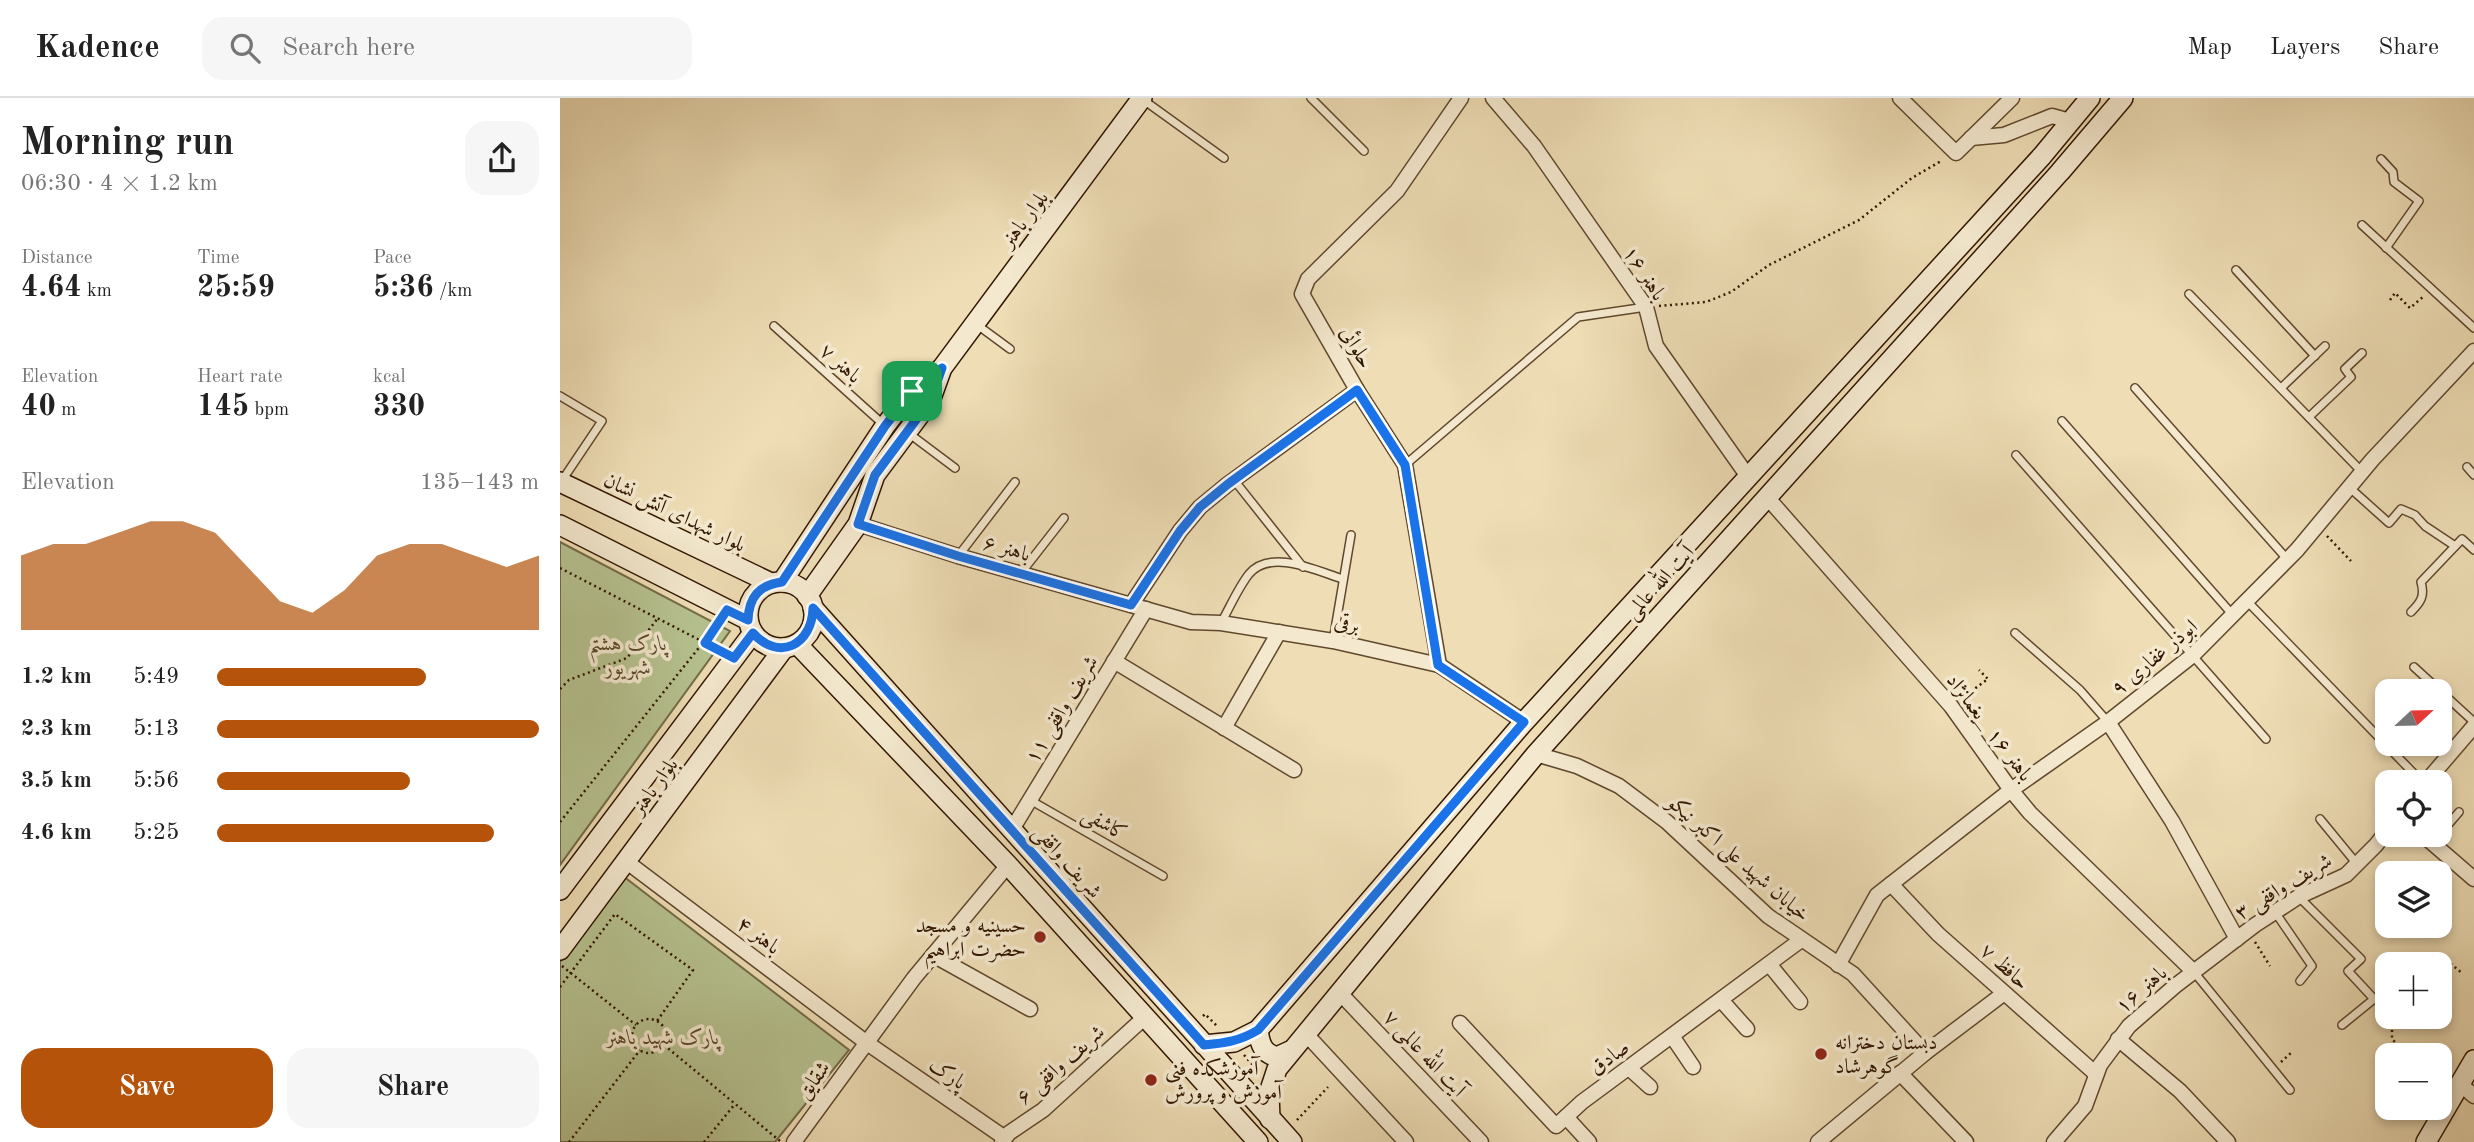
<!DOCTYPE html>
<meta charset="utf-8">
<style>
:root{--surface:#fff;--page:#f6f6f6;--text:#222;--muted:#767676;--line:#e0e0e0;--accent:#b45309}
body{margin:0;font-family:"Old Standard TT",Amiri,serif;background:var(--page);color:var(--text);height:100vh;display:flex;flex-direction:column;font-size:26px;white-space:nowrap}
*{box-sizing:border-box;margin:0}
p{font-size:23px;color:var(--muted)}
.icon{flex:none;width:38px;height:38px;fill:none;stroke:currentColor;stroke-width:2;stroke-linecap:round;stroke-linejoin:round}
.map{position:relative;flex:1;overflow:hidden}
.sheet{display:flex;flex-direction:column;background:var(--surface);width:560px}
.sheet>*{flex:none}
.needle{width:46px;rotate:68deg}
.tools{position:absolute;left:1815px;top:581px;display:grid;gap:14px}
.tools a{display:grid;place-items:center;width:77px;height:77px;border-radius:14px;background:var(--surface);box-shadow:0 4px 10px #0003;font-size:35px}
.pin{position:absolute;display:grid;place-items:center;width:60px;height:60px;color:#fff;margin:-30px;border-radius:14px;box-shadow:0 4px 10px #0006}
.round{display:grid;place-items:center;flex:none;width:74px;height:74px;border-radius:21px;background:var(--page)}
.summary{display:flex;align-items:center;justify-content:space-between;height:119px;padding:0 21px}
h1{font-size:38px;font-weight:700;line-height:52px}
.figures{display:grid;grid-template-columns:repeat(3,1fr);gap:10px;height:119px;padding:7px 21px}
.figures div{display:grid;align-content:center}
.figures b{font-size:30px;font-weight:700}
.figures small{font-size:19px;font-weight:400}
.figures p{font-size:19px}
.chart{height:196px;padding:14px 21px}
.chart p{display:flex;justify-content:space-between}
.chart svg{width:100%;height:126px;margin-top:7px;fill:var(--accent);opacity:.7}
.button{display:flex;gap:14px;margin-top:auto;padding:14px 21px}
.button a{flex:1;height:80px;border-radius:21px;background:var(--accent);color:#fff;font-size:28px;font-weight:700;line-height:80px;text-align:center}
.button a+a{background:var(--page);color:var(--text)}
ul{padding:0 21px;list-style:none;font-size:23px}
li{display:grid;grid-template-columns:112px 84px 1fr;align-items:center;height:52px}
li i{height:18px;border-radius:9px;background:var(--accent)}
header{display:flex;align-items:center;gap:42px;box-sizing:border-box;height:98px;padding:0 35px;background:var(--surface);border-bottom:2px solid var(--line)}
header strong{font-size:33px}
nav{display:flex;gap:38px;margin-inline-start:auto;font-size:24px}
.search{width:490px;height:63px;background:var(--page);display:flex;align-items:center;gap:18px;box-sizing:border-box;padding:0 24px;border-radius:21px;color:var(--muted);font-size:26px}
main{display:flex;flex:1;min-height:0}
.map>svg:first-child{display:block}
</style>
<header>
<strong>Kadence</strong>
<div class="search"><svg class="icon" aria-label="search" viewBox="0 0 24 24"><circle cx="10" cy="10" r="6"/><path d="M15 15l6 6"/></svg>Search here</div>
<nav><a>Map</a><a>Layers</a><a>Share</a></nav>
</header>
<main>
<section class="sheet">
<div class="summary"><div><h1>Morning run</h1><p>06:30 · 4 × 1.2 km</p></div><a class="round"><svg class="icon" aria-label="share" viewBox="0 0 24 24"><path d="M12 15V3M7 8l5-5 5 5M5 13v7h14v-7"/></svg></a></div>
<div class="figures">
<div><p>Distance</p><b>4.64<small> km</small></b></div>
<div><p>Time</p><b>25:59</b></div>
<div><p>Pace</p><b>5:36<small> /km</small></b></div>
</div>
<div class="figures">
<div><p>Elevation</p><b>40<small> m</small></b></div>
<div><p>Heart rate</p><b>145<small> bpm</small></b></div>
<div><p>kcal</p><b>330</b></div>
</div>
<div class="chart"><p><span>Elevation</span>135–143 m</p>
<svg viewBox="0 0 160 44" preserveAspectRatio="none"><path d="M0 44V18L10 14L20 14L30 10L40 6L50 6L60 10L70 22L80 34L90 38L100 30L110 18L120 14L130 14L140 18L150 22L160 18V44z"/></svg>
</div>
<ul>
<li><b>1.2 km</b>5:49<i style="width:65%"></i></li>
<li><b>2.3 km</b>5:13<i style="width:100%"></i></li>
<li><b>3.5 km</b>5:56<i style="width:60%"></i></li>
<li><b>4.6 km</b>5:25<i style="width:86%"></i></li>
</ul>
<div class="button"><a>Save</a><a>Share</a></div>
</section>
<div class="map">
<svg width="1914" height="1044" viewBox="0 0 1914 1044">
<rect width="100%" height="100%" fill="#eeddb5"/>
<filter id="stains"><feTurbulence type="fractalNoise" baseFrequency=".00286" numOctaves="4"/><feColorMatrix values="0 0 0 0 .2 0 0 0 0 .09 0 0 0 0 .02 0 0 0 .5 -.17"/></filter>
<radialGradient id="worn" r=".72"><stop offset=".6" stop-color="#630" stop-opacity="0"/><stop offset="1" stop-color="#630" stop-opacity=".3"/></radialGradient>
<g fill="#b6c290" stroke="#746c48" stroke-width="2">
<polygon points="0,444 170,533 0,767"/>
<polygon points="63,778 289,952 215,1044 0,1044 0,864"/>
</g>
<g fill="none" stroke-linecap="round" stroke-linejoin="round">
<g stroke="#60482d" stroke-width="10">
<g id="lane">
<polyline points="751,0 804,53"/>
<polyline points="582,1 664,60"/>
<polyline points="1821,61 1833,74 1834,84 1859,103 1826,150"/>
<polyline points="1802,127 1914,230"/>
<polyline points="1676,172 1755,258"/>
<polyline points="1629,196 1802,374"/>
<polyline points="416,226 450,251"/>
<polyline points="214,228 324,327"/>
<polyline points="1575,290 1727,461"/>
<polyline points="1721,290 1765,248"/>
<polyline points="0,298 42,323 1,384"/>
<polyline points="1749,319 1791,279 1785,271 1802,255"/>
<polyline points="1502,323 1672,516"/>
<polyline points="347,334 395,370"/>
<polyline points="1456,357 1706,641"/>
<polyline points="845,367 1018,219 1086,209"/>
<polyline points="1907,369 1914,377"/>
<polyline points="674,382 743,469"/>
<polyline points="1790,390 1829,425 1841,411 1855,417 1865,428 1895,448"/>
<polyline points="399,457 455,384"/>
<polyline points="461,475 504,420"/>
<polyline points="1687,503 1862,684"/>
<path d="M1851,514C1861,504 1865,498 1861,484L1902,441L1914,452"/>
<path d="M661,525C670,509 678,490 689,476C711,450 757,473 783,481"/>
<polyline points="1455,535 1520,592 1548,624"/>
<polyline points="773,543 791,437"/>
<polyline points="1854,569 1914,624"/>
<polyline points="470,702 603,778"/>
<polyline points="1760,721 1797,766"/>
<polyline points="1880,736 1899,714"/>
<polyline points="1739,799 1801,861 1788,873 1814,901 1782,927"/>
<polyline points="1715,814 1752,868 1740,883"/>
<polyline points="1634,874 1730,992"/>
</g>
</g>
<g stroke="#60482d" stroke-width="17">
<g id="street">
<polyline points="933,0 974,48 1086,209 1096,248 1189,380"/>
<polyline points="1340,0 1396,55 1452,0"/>
<polyline points="1411,40 1444,37 1492,18 1510,23"/>
<polyline points="1206,398 1391,608 1451,692 1470,715 1634,874"/>
<polyline points="298,426 398,458 631,524 661,525 773,543 879,567 964,624"/>
<polyline points="571,507 620,433 640,409 668,386 797,292"/>
<polyline points="554,563 734,672"/>
<polyline points="879,567 845,367 797,292 742,196 748,181 837,93 901,0"/>
<polyline points="1548,624 1612,723 1677,841"/>
<polyline points="664,630 719,534"/>
<polyline points="976,656 1017,668 1059,688 1107,724 1208,818 1293,876 1365,955"/>
<polyline points="1866,684 1914,628"/>
<polyline points="451,733 586,511"/>
<polyline points="1863,737 1914,781"/>
<polyline points="67,764 307,945 445,1040"/>
<polyline points="1331,786 1378,836 1536,976"/>
<polyline points="373,857 470,911"/>
<polyline points="1209,866 1240,904"/>
<polyline points="1278,867 1317,797 1451,692 1548,624 1633,557 1737,452 1812,362 1914,253"/>
<polyline points="779,894 921,1044"/>
<polyline points="1161,902 1187,931"/>
<polyline points="900,925 996,1028 1022,1004 1241,842"/>
<polyline points="745,935 846,1044"/>
<polyline points="1112,938 1133,969"/>
<polyline points="1558,941 1620,993 1668,1044"/>
<polyline points="1069,970 1090,989"/>
<polyline points="1340,975 1406,1044"/>
<polyline points="1900,986 1914,998"/>
<polyline points="1006,1019 1029,1044"/>
<polyline points="234,1044 354,880 448,767"/>
<polyline points="442,1044 449,1035 483,1012 585,919"/>
<polyline points="1258,1044 1365,955 1443,896"/>
<polyline points="1494,1044 1525,1008 1540,967 1569,928 1615,888 1695,827 1738,799 1786,777 1816,747 1827,733"/>
</g>
</g>
<g stroke="#311600" stroke-width="22">
<g id="secondary">
<polyline points="0,384 211,485"/>
<polyline points="0,427 188,522"/>
<polyline points="222,484 325,328 352,293 381,271"/>
<circle cx="221" cy="517" r="33"/>
<polyline points="247,498 298,426 315,377 370,303 382,270 582,0"/>
<polyline points="253,510 732,1044"/>
<polyline points="237,546 448,767 698,1044"/>
<polyline points="0,792 193,535"/>
<polyline points="0,852 224,550"/>
<path d="M698,932C700,947 703,955 717,959L730,953"/>
<polyline points="644,947 674,944 698,932 964,624 1482,58 1530,0"/>
<polyline points="710,1021 709,995 717,971 976,656 1500,74 1563,0"/>
<polyline points="1866,1044 1914,962"/>
</g>
</g>
<g stroke="#311600" stroke-width="2.5" stroke-dasharray="2 3.5" stroke-linecap="butt">
<polyline points="1830,202 1835,195 1850,210 1864,198"/>
<polyline points="1099,208 1146,204 1171,194 1209,167 1299,122 1352,80 1381,63"/>
<polyline points="1767,438 1791,463"/>
<polyline points="0,470 159,552"/>
<polyline points="0,591 9,582 67,560 98,520"/>
<polyline points="1402,600 1428,581 1419,572"/>
<polyline points="0,724 157,527"/>
<polyline points="1695,844 1710,868"/>
<polyline points="2,868 76,927"/>
<polyline points="1880,869 1885,861 1903,876"/>
<polyline points="0,889 55,816 133,872 97,923"/>
<polyline points="1822,913 1832,928 1832,941 1848,957"/>
<polyline points="643,918 645,916 658,929"/>
<circle cx="89" cy="938" r="17"/>
<polyline points="1832,928 1846,919"/>
<polyline points="104,947 220,1043"/>
<polyline points="684,957 698,973"/>
<polyline points="1721,964 1732,954"/>
<polyline points="737,1022 768,989"/>
<polyline points="9,1044 80,952"/>
<polyline points="144,1044 175,1006"/>
</g>
<use href="#lane" stroke="#f4e9cf" stroke-width="7"/>
<use href="#street" stroke="#f4e9cf" stroke-width="14"/>
<use href="#secondary" stroke="#f4e9cf" stroke-width="19"/>
</g>
<g fill="none" stroke-linecap="round" stroke-linejoin="round">
<g stroke="#fff" stroke-width="14">
<path id="route" d="M382,270L370,303L315,377L298,426L398,458L571,507L620,433L640,409L668,386L797,292L845,367L878,567L964,624L698,932C680,943 665,945 644,947L253,510C252,547 219,564 193,535L174,560L145,545L167,512L188,522C189,499 199,487 222,484L325,328L352,293Z"/>
</g>
<use href="#route" stroke="#1a73e8" stroke-width="9"/>
</g>
<g fill="#8f2418" stroke="#f4e9cf" stroke-width="2.5">
<circle cx="480" cy="839" r="7"/>
<circle cx="1261" cy="956" r="7"/>
<circle cx="591" cy="982" r="7"/>
</g>
<g text-anchor="middle" stroke-width="7" stroke-linejoin="round" paint-order="stroke">
<g font-size="21" fill="#311600" stroke="#f4e9cf">
<text transform="translate(464 121) rotate(-53)" y="7">بلوار باهنر</text>
<text transform="translate(1085 175) rotate(57)" y="7">باهنر ۱۶</text>
<text transform="translate(797 249) rotate(60)" y="7">حلوائی</text>
<text transform="translate(281 265) rotate(42)" y="7">باهنر ۷</text>
<text transform="translate(115 414) rotate(26)" y="7">بلوار شهدای آتش نشان</text>
<text transform="translate(447 450) rotate(16)" y="7">باهنر ۶</text>
<text transform="translate(1099 484) rotate(-48)" y="7">آیت الله عالمی</text>
<text transform="translate(787 525) rotate(12)" y="7">برقی</text>
<text transform="translate(1594 559) rotate(-40)" y="7">ابوذر غفاری ۹</text>
<text transform="translate(501 611) rotate(-59)" y="7">شریف واقفی ۱۱</text>
<text transform="translate(1430 629) rotate(53)" y="7">باهنر ۱۶ _یغمانژاد</text>
<text transform="translate(94 688) rotate(-54)" y="7">بلوار باهنر</text>
<text transform="translate(545 725) rotate(30)" y="7">کاشفی</text>
<text transform="translate(1179 760) rotate(41)" y="7">خیابان شهید علی اکبر نیکو</text>
<text transform="translate(508 763) rotate(48)" y="7">شریف واقفی</text>
<text transform="translate(1723 788) rotate(-31)" y="7">شریف واقفی ۳</text>
<text transform="translate(199 837) rotate(37)" y="7">باهنر ۴</text>
<text transform="translate(1445 868) rotate(42)" y="7">حافظ ۷</text>
<text transform="translate(1581 891) rotate(-41)" y="7">باهنر ۱۶</text>
<text transform="translate(865 955) rotate(47)" y="7">آیت الله عالمی ۷</text>
<text transform="translate(1049 959) rotate(-36)" y="7">صادق</text>
<text transform="translate(500 966) rotate(-41)" y="7">شریف واقفی ۶</text>
<text transform="translate(388 975) rotate(35)" y="7">پارک</text>
<text transform="translate(253 982) rotate(-54)" y="7">شقایق</text>
</g>
<g font-size="21" font-style="italic" fill="#594a2b" stroke="#f4e9cf">
<text x="68" y="552">پارک هشتم<tspan x="68" dy="24">شهریور</tspan></text>
<text x="103" y="946">پارک شهید باهنر</text>
</g>
<g font-size="21" fill="#311600" stroke="#f4e9cf" text-anchor="start">
<text x="466" y="834" text-anchor="end">حسینیه و مسجد<tspan x="466" dy="24">حضرت ابراهیم</tspan></text>
<text x="1275" y="951">دبستان دخترانه<tspan x="1275" dy="24">گوهرشاد</tspan></text>
<text x="605" y="977">آموزشکده فنی<tspan x="605" dy="24">آموزش و پرورش</tspan></text>
</g>
</g>
<rect width="100%" height="100%" filter="url(#stains)"/>
<rect width="100%" height="100%" fill="url(#worn)"/>
</svg>
<div class="tools">
<a><svg class="needle" viewBox="-14 -14 28 28"><path d="M0-13l5 13h-10z" fill="#e53935"/><path d="M0 13l5-13h-10z" fill="#767676"/></svg></a>
<a><svg class="icon" aria-label="locate" viewBox="0 0 24 24"><circle cx="12" cy="12" r="6"/><path d="M12 2v4M12 18v4M2 12h4M18 12h4"/></svg></a>
<a><svg class="icon" aria-label="layers" viewBox="0 0 24 24"><path d="M12 4l9 5-9 5-9-5zM3 14l9 5 9-5"/></svg></a>
<a>+</a>
<a>−</a>
</div>
<div class="pin" style="left:352px;top:293px;background:#1e9e55"><svg class="icon" aria-label="arrive" viewBox="0 0 24 24"><path d="M6 21V4h12l-3 4 3 4H6"/></svg></div>
</div>
</main>
